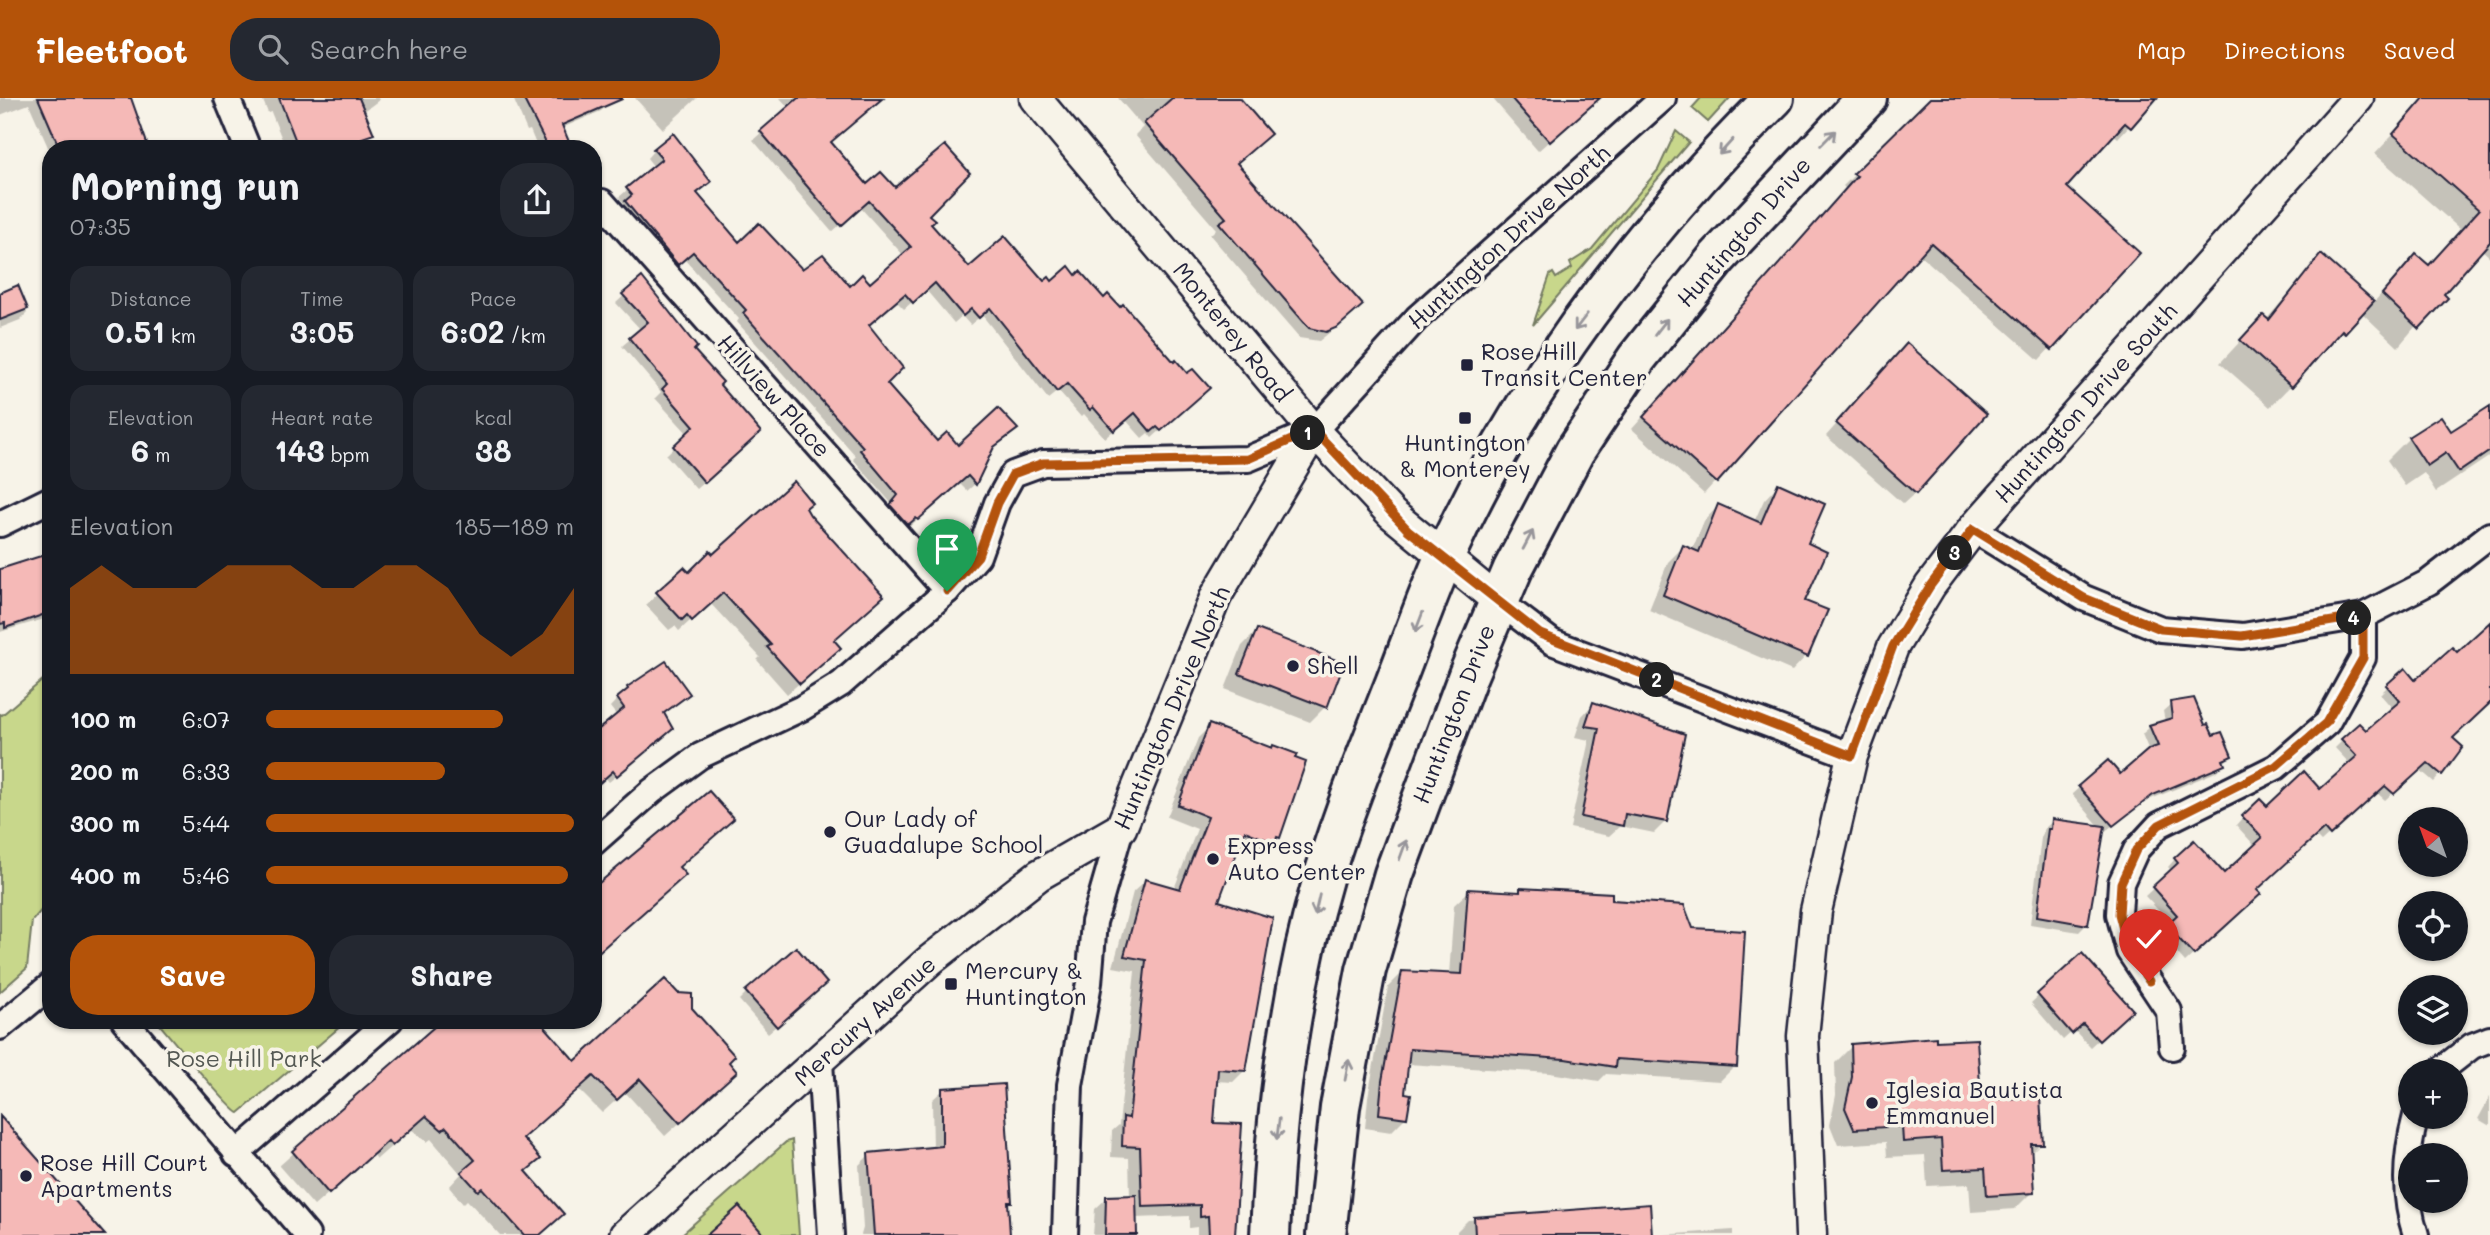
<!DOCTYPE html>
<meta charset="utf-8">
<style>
:root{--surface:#171b24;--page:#242831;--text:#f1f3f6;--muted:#9ea1a6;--accent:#b45309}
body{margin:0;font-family:Mali,sans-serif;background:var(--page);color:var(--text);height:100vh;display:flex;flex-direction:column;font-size:26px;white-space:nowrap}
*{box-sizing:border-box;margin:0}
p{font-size:23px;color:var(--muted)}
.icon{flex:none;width:38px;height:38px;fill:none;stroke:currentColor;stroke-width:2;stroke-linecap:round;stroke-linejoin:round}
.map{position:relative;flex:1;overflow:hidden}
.drawer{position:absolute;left:42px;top:42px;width:560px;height:889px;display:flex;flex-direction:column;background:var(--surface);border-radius:28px;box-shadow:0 2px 5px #0004}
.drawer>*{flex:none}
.needle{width:46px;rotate:319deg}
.tools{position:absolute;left:2398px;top:709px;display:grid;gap:14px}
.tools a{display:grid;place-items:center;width:70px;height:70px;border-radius:50%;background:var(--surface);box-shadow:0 2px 5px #0004;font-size:35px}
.pin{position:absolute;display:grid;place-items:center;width:60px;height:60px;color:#fff;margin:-72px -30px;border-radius:50% 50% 50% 0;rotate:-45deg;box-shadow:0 0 7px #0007}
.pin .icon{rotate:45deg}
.km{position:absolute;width:35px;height:35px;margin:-18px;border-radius:50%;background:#222;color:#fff;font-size:19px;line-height:35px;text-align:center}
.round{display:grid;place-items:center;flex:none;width:74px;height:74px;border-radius:28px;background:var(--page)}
.headline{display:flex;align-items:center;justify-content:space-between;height:119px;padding:0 28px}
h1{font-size:38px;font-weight:800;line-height:52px}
.stats{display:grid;grid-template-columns:repeat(3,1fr);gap:10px;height:119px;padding:7px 28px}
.stats div{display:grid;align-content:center;border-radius:18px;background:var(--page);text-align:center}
.stats b{font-size:30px;font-weight:800}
.stats small{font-size:19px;font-weight:400}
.stats p{font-size:19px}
.chart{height:196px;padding:14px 28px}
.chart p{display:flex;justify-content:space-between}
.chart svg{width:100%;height:126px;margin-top:7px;fill:var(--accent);opacity:.7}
.button{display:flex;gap:14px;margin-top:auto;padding:14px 28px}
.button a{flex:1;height:80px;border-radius:28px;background:var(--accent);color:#fff;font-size:28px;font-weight:800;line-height:80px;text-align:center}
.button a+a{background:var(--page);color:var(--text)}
ul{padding:0 28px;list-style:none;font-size:23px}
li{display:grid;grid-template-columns:112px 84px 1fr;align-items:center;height:52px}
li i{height:18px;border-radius:9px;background:var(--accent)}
header{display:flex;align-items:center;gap:42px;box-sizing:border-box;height:98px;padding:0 35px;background:var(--accent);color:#fff}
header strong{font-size:33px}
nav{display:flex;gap:38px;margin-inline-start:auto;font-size:24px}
.search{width:490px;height:63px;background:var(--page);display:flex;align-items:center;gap:18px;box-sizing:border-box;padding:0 24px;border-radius:28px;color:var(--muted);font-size:26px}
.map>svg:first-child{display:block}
</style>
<header>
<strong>Fleetfoot</strong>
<div class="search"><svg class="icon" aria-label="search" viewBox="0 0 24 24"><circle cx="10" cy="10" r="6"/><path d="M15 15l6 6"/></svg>Search here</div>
<nav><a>Map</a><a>Directions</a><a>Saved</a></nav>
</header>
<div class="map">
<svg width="2490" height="1137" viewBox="0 0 2490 1137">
<rect width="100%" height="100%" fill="#f7f3e8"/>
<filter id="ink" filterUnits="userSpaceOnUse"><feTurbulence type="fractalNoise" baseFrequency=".0143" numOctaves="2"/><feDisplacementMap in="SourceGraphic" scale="14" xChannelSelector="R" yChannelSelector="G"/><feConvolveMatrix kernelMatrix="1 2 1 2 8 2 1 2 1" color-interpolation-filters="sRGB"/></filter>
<g filter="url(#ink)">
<g fill="#c8d78b" stroke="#757c63" stroke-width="2">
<polygon points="1701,0 1730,0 1708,24 1692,10"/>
<polygon points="1676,33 1689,44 1533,227 1550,177 1553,175 1556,180 1572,170 1570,165 1592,151 1658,72"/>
<polygon points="51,575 51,801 32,823 27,870 0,894 0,616 2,617"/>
<path d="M156,922H348L239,1015C231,1013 167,935 156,922Z"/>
<polygon points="792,1042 799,1137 681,1137 786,1044"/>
</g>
<g fill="#0003">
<polygon points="0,0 129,0 150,51 51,51 51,56 29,6 0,17"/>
<polygon points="262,0 378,0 379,2 363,14 372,35 362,45 365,51 286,51 271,14 268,15"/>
<polygon points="513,0 609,0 609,5 601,13 562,30 570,51 538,51 530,32 527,33"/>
<polygon points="635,0 697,0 663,31"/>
<polygon points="780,0 881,0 829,45 867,89 894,91 927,116 929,126 969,171 1044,186 1199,298 1152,340 1148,335 1142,340 1126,322 1105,340 1084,316 1081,319 1058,293 1048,301 982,217 970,227 962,218 954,225 926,192 904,211 896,203 867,228 885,285 937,345 958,349 1016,331 991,352 975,386 967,393 959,385 909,429 907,427 899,433 883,416 892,406 853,361 856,358 737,224 739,221 684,161 669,174 618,112 624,105 619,99 654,69 647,60 654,52 739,146 801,174 850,190 870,188 904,158 860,109 832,134 753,42 789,10"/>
<polygon points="1118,0 1238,0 1259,46 1236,66 1351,217 1319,243 1299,240 1210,137 1216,131 1135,37 1143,29"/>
<polygon points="1492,0 1597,0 1538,53"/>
<polygon points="1933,0 2150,0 2129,28 2118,40 2113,36 2064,89 2138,155 2039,262 1919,156 1704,396 1632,331 1846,91 1843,88"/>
<polygon points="2433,0 2490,0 2490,159 2481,151 2398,249 2361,214 2270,309 2220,265 2263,219 2266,222 2321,158 2373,205 2416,158 2428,169 2461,132 2375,56 2420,8"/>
<polygon points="642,181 718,287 751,342 696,391 666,357 688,336 655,300 661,294 622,248 641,232 616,205"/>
<polygon points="17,190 27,215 20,222 0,230 0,197"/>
<polygon points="593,234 602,244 593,252"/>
<polygon points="1896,259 1915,395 1903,406 1826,338"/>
<polygon points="2490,310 2490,358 2436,394 2424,375 2405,388 2387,362 2409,340 2440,320 2451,336"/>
<polygon points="1778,387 1806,446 1802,504 1806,558 1792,573 1649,512 1668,464 1683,449 1692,452 1704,423 1718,408 1754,424 1764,402"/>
<polygon points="804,410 827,561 787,596 757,562 760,559 710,505 679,533 675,528 669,532 646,507 684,471 689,476 713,458"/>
<polygon points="51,457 51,519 0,534 0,473"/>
<polygon points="2490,526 2490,603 2450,640 2441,676 2434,684 2419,671 2385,702 2376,694 2321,744 2315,738 2255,792 2251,804 2185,864 2160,835 2170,825 2145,798 2172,773 2168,769 2175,761 2224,778 2255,748 2236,727 2243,719 2320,694 2350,666 2335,650 2358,627 2366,635 2393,611 2380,596 2387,589 2405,573 2415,585 2457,556"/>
<polygon points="1257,533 1325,609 1310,624 1225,591 1242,548"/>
<polygon points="628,590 688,596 663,617 663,639 609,684 605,679 617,618 610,609"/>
<polygon points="2193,602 2212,640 2230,658 2216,674 2144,704 2104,734 2102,732 2087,826 2079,834 2030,826 2041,740 2045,730 2053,723 2100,729 2072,696 2080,689 2120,678 2149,653 2142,636 2150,629 2165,624 2163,613 2171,606"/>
<polygon points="1593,606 1666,723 1654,735 1620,728 1609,738 1570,730 1589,642 1575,639 1582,618"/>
<polygon points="1210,628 1279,739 1261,756 1238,747 1216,804 1245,972 1233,984 1215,983 1212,1026 1233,1137 1197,1137 1197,1129 1189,1130 1189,1118 1135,1120 1136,1137 1093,1137 1095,1111 1107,1100 1130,1099 1129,1060 1111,1059 1112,1033 1119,1027 1135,873 1113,869 1133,794 1145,783 1174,791 1197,731 1167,719 1198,640"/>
<polygon points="1521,792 1610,804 1735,968 1720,983 1606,976 1599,983 1550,975 1407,966 1403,997 1406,1019 1391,1034 1365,1030 1368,999 1388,889 1403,874 1449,877 1454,807 1469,793 1517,796"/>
<polygon points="2082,857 2123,919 2090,949 2074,932 2063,942 2031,905"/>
<polygon points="817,893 768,935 739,902 746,895"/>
<polygon points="690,911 726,964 721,988 665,1038 625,994 602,1015 578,991 522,1041 538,1061 525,1074 540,1137 500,1137 467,1102 463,1106 449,1089 461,1076 431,1041 427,1044 411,1031 377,1061 373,1056 314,1108 279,1068 444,922 575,966"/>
<polygon points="1852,948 1979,1004 2041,1045 2029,1057 2032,1094 2015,1111 1971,1114 1969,1086 1927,1088 1925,1057 1887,1059 1886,1044 1838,1047 1830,1027 1836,997 1835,965"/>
<polygon points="1003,988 1010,1137 861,1137 863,1130 859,1067 869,1057 933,1051 932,1002 943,992"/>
<polygon points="2490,999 2490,1028 2478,1021"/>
<polygon points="1648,1108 1650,1137 1457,1137 1457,1133 1468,1122"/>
<polygon points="1733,1132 1733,1137 1661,1137"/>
</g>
<g fill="#f5b9b7" stroke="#22223b" stroke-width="2">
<polygon points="38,0 131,0 149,51 60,51"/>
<polygon points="279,0 359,0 374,36 362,40 367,51 299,51"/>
<polygon points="523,0 622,0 622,1 562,27 572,51 549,51"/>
<polygon points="798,0 883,0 831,44 867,86 881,74 895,89 945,47 970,75 929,117 935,122 931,126 969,169 1005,138 1044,183 1049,179 1052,183 1069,168 1076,177 1080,173 1104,200 1108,196 1120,209 1123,206 1174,264 1176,262 1187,275 1193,271 1210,290 1161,333 1157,329 1151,334 1135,315 1114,333 1093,309 1090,312 1067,286 1057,294 990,210 979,220 971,211 963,218 935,185 913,205 905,196 869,227 903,270 887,286 937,343 947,334 958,347 998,310 1018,331 994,349 976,387 968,378 918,422 916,420 908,427 890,407 898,397 860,352 863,349 743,215 746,212 693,154 678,167 625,103 632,97 626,90 662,61 653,51 673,35 711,84 697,95 739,144 759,125 802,171 823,156 850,188 862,176 870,185 911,149 869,103 841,128 760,33"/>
<polygon points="1172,0 1240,0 1271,36 1237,65 1363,207 1338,229 1326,234 1309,230 1219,125 1226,120 1144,25"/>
<polygon points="1511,0 1600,0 1550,44"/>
<polygon points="1930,0 2157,0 2131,30 2125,25 2067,89 2140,155 2052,252 1931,145 1717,385 1643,319 1857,78 1853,76"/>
<polygon points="2424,0 2490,0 2490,144 2444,196 2448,200 2419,231 2382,196 2416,156 2429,167 2479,112 2393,36"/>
<polygon points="2321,156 2374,203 2345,235 2342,232 2292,289 2240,242 2263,217 2269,222"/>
<polygon points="642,179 697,249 694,252 723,284 720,287 761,334 705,385 673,348 694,328 662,291 667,286 629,240 648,224 622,196"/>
<polygon points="18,187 28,211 0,222 0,195"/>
<polygon points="1907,245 1987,316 1916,396 1836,325"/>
<polygon points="2490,308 2490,353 2459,374 2446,355 2427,368 2408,339 2441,318 2451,333"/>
<polygon points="794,383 812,405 806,410 810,417 884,498 834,542 841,550 800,586 767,549 771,547 723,495 692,523 687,517 682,522 656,494 684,469 689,474 710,453 713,456"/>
<polygon points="1778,385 1825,406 1808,445 1827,454 1805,503 1828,512 1808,559 1663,497 1683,447 1699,454 1718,406 1761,425"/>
<polygon points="44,457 45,460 51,458 51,514 5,530 5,525 0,526 0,471"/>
<polygon points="2490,524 2490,605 2453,640 2463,649 2442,677 2428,665 2394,696 2385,688 2330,738 2324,731 2257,792 2261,796 2194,857 2166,827 2177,817 2152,789 2178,765 2174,760 2194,742 2224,775 2262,740 2242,718 2260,701 2267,708 2304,673 2320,691 2357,658 2341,641 2359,625 2366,632 2400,603 2386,587 2405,570 2415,582 2452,549 2457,554"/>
<polygon points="1257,531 1344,565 1327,610 1239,576"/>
<polygon points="666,563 690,596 664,615 673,631 617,678 613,673 593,691 593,636 624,610 617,600 628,591 627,589"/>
<polygon points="2194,600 2205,627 2208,626 2213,637 2222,634 2232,658 2223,662 2225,667 2153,697 2113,728 2078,688 2108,662 2120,676 2149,651 2158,648 2149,627 2172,620 2170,604"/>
<polygon points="1593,604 1685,636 1667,724 1625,716 1623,728 1581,719 1599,630 1585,628"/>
<polygon points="1209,626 1272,650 1273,647 1297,656 1295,660 1306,664 1280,740 1277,739 1275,745 1245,733 1219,803 1273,820 1246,973 1218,971 1214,1025 1242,1026 1235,1137 1209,1137 1208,1118 1200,1119 1200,1107 1142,1109 1140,1049 1122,1048 1123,1019 1129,1020 1146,862 1124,858 1145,781 1180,791 1208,719 1178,707"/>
<polygon points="709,693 734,721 679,769 686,777 593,859 593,790"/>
<polygon points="2052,721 2105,728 2088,827 2037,818 2048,731 2051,731"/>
<polygon points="1520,790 1612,795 1612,802 1684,807 1693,830 1745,833 1737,969 1616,961 1615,969 1565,961 1410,951 1405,995 1411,996 1407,1020 1379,1016 1382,983 1402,873 1462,876 1468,791 1520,794"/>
<polygon points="796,849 827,885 777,929 745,893"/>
<polygon points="2082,855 2133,912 2099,943 2083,926 2072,936 2037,896"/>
<polygon points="665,881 678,895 692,896 692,910 735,958 729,964 737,974 680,1025 640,981 617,1002 593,978 523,1040 541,1061 526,1073 564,1116 540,1137 524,1137 482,1090 478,1093 461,1074 475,1062 446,1029 442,1032 426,1018 392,1048 388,1043 329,1096 292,1053 442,922 539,922 575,963"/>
<polygon points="1936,939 1936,943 1977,941 1981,1002 2040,999 2043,1046 2031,1046 2034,1095 1987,1098 1985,1070 1943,1072 1941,1041 1903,1044 1902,1028 1854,1031 1845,1010 1852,979 1851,946"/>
<polygon points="1004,986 1012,1104 1008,1104 1010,1137 874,1137 868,1055 942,1048 942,990"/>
<polygon points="0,1018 105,1137 0,1137"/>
<polygon points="1136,1097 1137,1137 1105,1137 1106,1098"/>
<polygon points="1650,1106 1652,1137 1475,1137 1474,1119"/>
<polygon points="739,1108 764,1137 707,1137"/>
</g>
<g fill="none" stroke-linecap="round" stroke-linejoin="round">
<g stroke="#22223b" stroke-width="30">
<g id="minor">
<polyline points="227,0 248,51"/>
<polyline points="602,104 947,493"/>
<polyline points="0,426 51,401"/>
<polyline points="1973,431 2084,500 2161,531 2243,538 2363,518 2429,484 2490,437"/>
<polyline points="1498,503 1552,544 1852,658"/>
<polyline points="593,745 652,693 700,658 802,610 841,586 947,493 978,458 997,405 1013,376 1043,365 1248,361 1314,333 1417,220 1663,0"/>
<polyline points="124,922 307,1137"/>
<polyline points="0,929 51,887"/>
<polyline points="2172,949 2169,913 2129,853 2119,816 2121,785 2136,752 2159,727 2276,669 2327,625 2363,560 2363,518"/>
<polyline points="820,964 831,1137"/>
<polyline points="2440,973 2472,948 2490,941"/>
<path d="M2416,1018C2405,1058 2403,1098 2416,1137"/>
<polyline points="236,1056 390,922"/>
<polyline points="1065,1137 1070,987 1089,885 1094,824 1121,730"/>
</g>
</g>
<g stroke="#22223b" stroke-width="35">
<g id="tertiary">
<polyline points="1035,0 1314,333 1392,416 1498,503"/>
<polyline points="625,1137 929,863 1039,777 1121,730 1216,498 1314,333"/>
<polyline points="1811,1137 1803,938 1816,813 1852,658 1893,549 1930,488 1973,431 2358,0"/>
</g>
</g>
<g stroke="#22223b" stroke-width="44">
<g id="primary">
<path d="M1270,1137C1275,1017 1290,892 1324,777C1344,712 1370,648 1395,585C1411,544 1426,501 1444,460C1523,286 1639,134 1774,0"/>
<polyline points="1326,1137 1340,1009 1366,872 1394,776 1468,577 1513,471 1575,353 1637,260 1717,160 1867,0"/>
</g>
</g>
<use href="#minor" stroke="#f7f3e8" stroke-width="24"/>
<use href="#tertiary" stroke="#f7f3e8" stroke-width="30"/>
<use href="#primary" stroke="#f7f3e8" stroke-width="38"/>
</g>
<defs><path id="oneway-shaft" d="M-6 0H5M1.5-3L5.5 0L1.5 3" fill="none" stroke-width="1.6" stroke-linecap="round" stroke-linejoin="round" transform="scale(1.75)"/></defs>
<g stroke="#97959a">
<use href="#oneway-shaft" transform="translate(1828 40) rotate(-45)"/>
<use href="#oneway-shaft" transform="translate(1726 49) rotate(132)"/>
<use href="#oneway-shaft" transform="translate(1581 224) rotate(127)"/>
<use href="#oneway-shaft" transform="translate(1661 229) rotate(-52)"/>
<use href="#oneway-shaft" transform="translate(1528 442) rotate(-62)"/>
<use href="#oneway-shaft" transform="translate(1419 524) rotate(111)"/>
<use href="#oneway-shaft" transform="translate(1403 752) rotate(-70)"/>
<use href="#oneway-shaft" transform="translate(1317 807) rotate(103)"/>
<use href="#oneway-shaft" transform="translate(1347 972) rotate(-79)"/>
<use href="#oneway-shaft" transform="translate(1278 1031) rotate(97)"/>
</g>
</g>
<g fill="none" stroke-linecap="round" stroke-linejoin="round" filter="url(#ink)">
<g stroke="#fff" stroke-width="14">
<polyline id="route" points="947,493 978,458 997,405 1013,376 1043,365 1248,361 1314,332 1408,432 1540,536 1852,658 1893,548 1930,488 1973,431 2084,500 2161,531 2242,538 2363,518 2363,560 2326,625 2276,668 2159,727 2136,752 2121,785 2119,816 2129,853 2149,883"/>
</g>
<use href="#route" stroke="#b45309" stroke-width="9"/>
</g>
<g fill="#22223b" stroke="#f7f3e8" stroke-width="2.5">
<rect x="1460" y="260" width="14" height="14" rx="3.5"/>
<rect x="1458" y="313" width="14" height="14" rx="3.5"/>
<circle cx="1293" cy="568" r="7"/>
<circle cx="830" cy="734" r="7"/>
<circle cx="1213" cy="761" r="7"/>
<rect x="944" y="879" width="14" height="14" rx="3.5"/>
<circle cx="1872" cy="1005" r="7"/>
<circle cx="26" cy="1078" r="7"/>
</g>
<g text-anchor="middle" stroke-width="7" stroke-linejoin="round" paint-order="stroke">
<g font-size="23" fill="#22223b" stroke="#f7f3e8">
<text transform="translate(1744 134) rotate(-49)" y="8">Huntington Drive</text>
<text transform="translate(1509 139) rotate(-42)" y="8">Huntington Drive North</text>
<text transform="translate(1232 234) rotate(51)" y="8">Monterey Road</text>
<text transform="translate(774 298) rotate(48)" y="8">Hillview Place</text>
<text transform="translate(2086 305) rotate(-48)" y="8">Huntington Drive South</text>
<text transform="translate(1172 610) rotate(-67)" y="8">Huntington Drive North</text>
<text transform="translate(1454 616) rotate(-69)" y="8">Huntington Drive</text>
<text transform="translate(865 923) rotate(-42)" y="8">Mercury Avenue</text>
</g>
<g font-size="23" fill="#22223b" stroke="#f7f3e8" text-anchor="start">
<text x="1481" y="262">Rose Hill<tspan x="1481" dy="26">Transit Center</tspan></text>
<text x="1465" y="353" text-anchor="middle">Huntington<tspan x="1465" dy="26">&amp; Monterey</tspan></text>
<text x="1307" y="576">Shell</text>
<text x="844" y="729">Our Lady of<tspan x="844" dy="26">Guadalupe School</tspan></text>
<text x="1227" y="756">Express<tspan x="1227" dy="26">Auto Center</tspan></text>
<text x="965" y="881">Mercury &amp;<tspan x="965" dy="26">Huntington</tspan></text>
<text x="1886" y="1000">Iglesia Bautista<tspan x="1886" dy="26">Emmanuel</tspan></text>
<text x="40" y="1073">Rose Hill Court<tspan x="40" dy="26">Apartments</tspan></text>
</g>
<g font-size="23" fill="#545853" stroke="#f7f3e8">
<text x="244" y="969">Rose Hill Park</text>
</g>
</g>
</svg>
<div class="tools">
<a><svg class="needle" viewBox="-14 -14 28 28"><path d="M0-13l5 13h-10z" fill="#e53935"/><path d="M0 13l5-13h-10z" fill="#9ea1a6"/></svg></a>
<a><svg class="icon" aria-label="locate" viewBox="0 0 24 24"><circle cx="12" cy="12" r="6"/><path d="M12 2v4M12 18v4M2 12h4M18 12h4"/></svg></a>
<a><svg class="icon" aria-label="layers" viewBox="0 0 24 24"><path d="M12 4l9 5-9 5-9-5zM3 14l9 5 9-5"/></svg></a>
<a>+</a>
<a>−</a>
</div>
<div class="pin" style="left:947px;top:493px;background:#1e9e55"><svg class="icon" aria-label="arrive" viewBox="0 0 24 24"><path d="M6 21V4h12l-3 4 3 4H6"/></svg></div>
<div class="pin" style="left:2149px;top:883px;background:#d93025"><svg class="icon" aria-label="check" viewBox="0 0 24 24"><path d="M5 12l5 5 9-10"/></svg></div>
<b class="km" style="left:1308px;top:335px">1</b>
<b class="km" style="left:1657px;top:582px">2</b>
<b class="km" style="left:1955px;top:455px">3</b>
<b class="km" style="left:2354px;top:520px">4</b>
<section class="drawer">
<div class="headline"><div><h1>Morning run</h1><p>07:35</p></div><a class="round"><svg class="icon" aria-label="share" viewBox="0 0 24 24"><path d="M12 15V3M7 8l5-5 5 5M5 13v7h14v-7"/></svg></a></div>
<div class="stats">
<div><p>Distance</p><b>0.51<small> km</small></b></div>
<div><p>Time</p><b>3:05</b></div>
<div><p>Pace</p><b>6:02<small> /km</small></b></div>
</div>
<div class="stats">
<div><p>Elevation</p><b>6<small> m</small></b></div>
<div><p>Heart rate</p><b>143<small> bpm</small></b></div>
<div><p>kcal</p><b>38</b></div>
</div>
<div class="chart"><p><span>Elevation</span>185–189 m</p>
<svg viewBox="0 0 160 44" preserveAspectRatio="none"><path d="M0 44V14L10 6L20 14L30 14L40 14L50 6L60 6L70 6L80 14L90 14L100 6L110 6L120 14L130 30L140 38L150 30L160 14V44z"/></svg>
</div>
<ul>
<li><b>100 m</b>6:07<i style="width:77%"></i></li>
<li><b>200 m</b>6:33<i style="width:58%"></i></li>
<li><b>300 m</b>5:44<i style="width:100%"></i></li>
<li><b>400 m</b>5:46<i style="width:98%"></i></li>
</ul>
<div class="button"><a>Save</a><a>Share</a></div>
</section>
</div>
